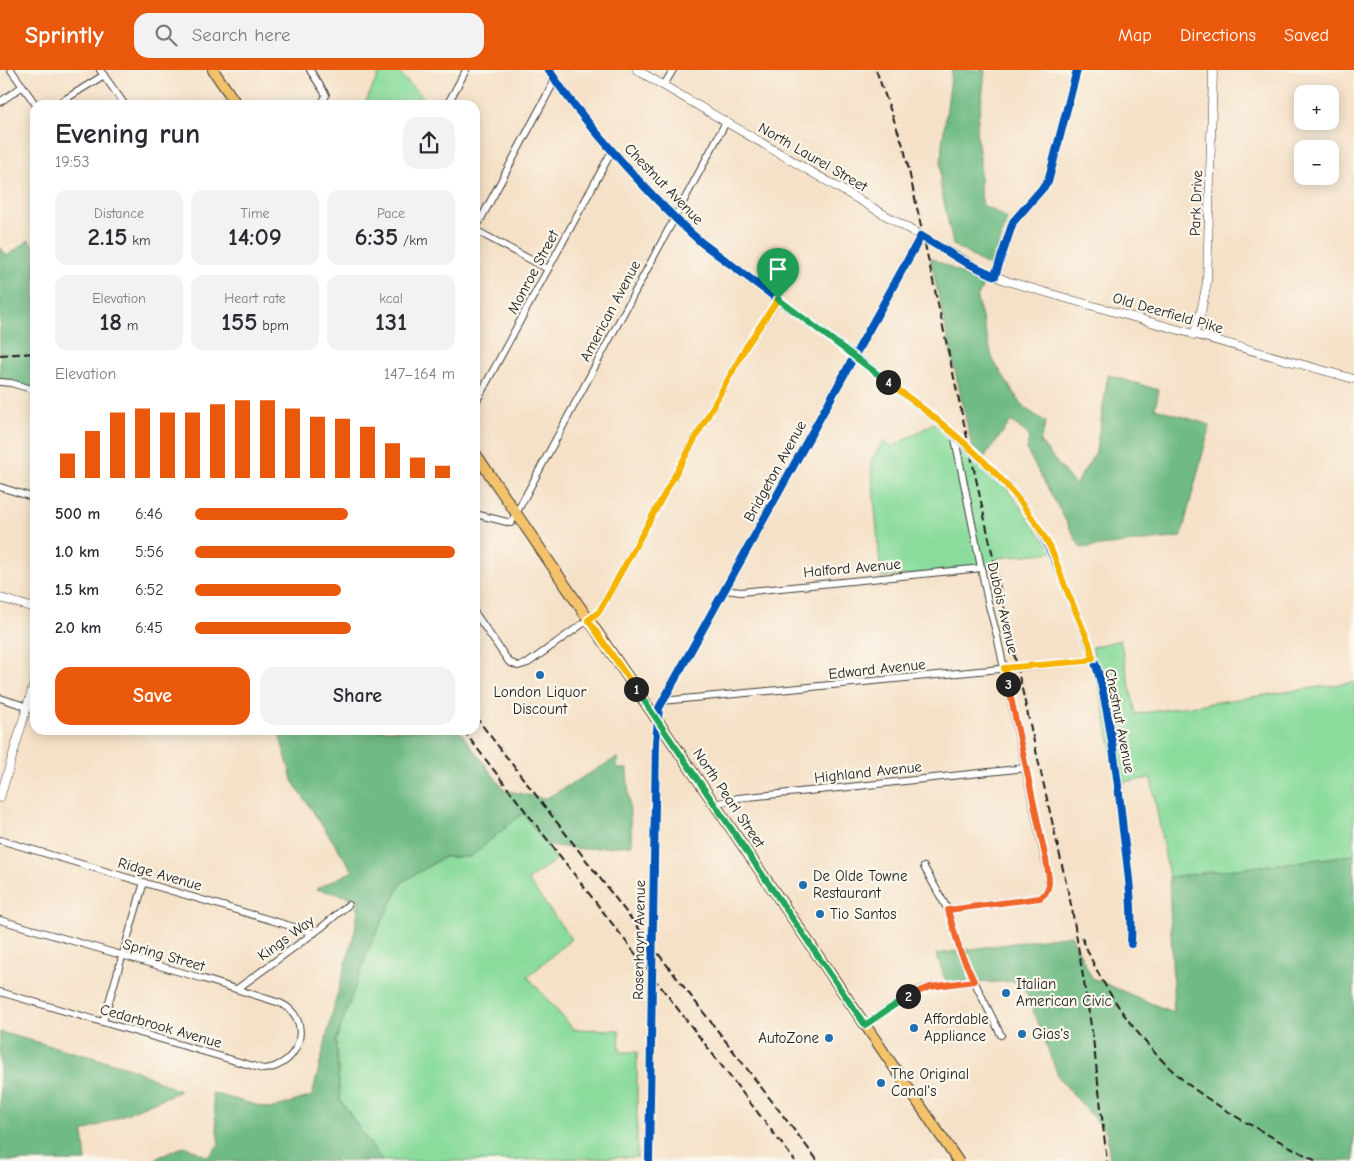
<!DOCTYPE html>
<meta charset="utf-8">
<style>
:root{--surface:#fff;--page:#f2f2f3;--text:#2b2b33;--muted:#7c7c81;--accent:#ea580c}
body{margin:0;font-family:"Comic Neue",sans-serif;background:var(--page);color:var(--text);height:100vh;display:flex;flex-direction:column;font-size:19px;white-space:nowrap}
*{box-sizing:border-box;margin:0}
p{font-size:16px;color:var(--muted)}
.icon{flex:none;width:28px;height:28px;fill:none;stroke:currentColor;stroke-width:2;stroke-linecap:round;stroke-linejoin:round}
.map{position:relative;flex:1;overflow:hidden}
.sheet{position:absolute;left:30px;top:30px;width:450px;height:635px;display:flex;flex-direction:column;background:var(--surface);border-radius:15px;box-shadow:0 2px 12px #0003}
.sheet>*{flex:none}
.tools{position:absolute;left:1294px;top:15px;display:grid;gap:10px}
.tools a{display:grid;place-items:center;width:45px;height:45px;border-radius:10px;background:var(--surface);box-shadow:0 2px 12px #0003;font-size:25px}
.pin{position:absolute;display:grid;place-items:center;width:42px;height:42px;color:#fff;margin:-51px -21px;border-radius:50% 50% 50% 0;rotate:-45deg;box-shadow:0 0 5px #0007}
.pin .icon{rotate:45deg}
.km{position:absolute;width:25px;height:25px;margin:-12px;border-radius:50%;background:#222;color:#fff;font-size:14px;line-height:25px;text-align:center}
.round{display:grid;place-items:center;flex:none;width:52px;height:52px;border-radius:15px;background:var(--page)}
.head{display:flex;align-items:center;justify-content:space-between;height:85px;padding:0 25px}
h1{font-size:28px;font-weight:700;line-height:38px}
.stats{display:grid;grid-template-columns:repeat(3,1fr);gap:8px;height:85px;padding:5px 25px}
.stats div{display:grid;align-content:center;border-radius:12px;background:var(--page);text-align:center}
.stats b{font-size:25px;font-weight:700}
.stats small{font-size:14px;font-weight:400}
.stats p{font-size:14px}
.chart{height:140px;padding:10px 25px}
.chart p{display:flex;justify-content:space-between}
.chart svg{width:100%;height:90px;margin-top:5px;stroke:var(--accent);stroke-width:6}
.primary-button{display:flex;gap:10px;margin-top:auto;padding:10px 25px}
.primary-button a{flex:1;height:58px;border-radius:15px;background:var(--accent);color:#fff;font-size:20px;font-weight:700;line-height:58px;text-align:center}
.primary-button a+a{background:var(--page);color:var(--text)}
ul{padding:0 25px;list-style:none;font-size:16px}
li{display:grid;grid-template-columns:80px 60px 1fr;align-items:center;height:38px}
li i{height:12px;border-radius:6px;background:var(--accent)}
header{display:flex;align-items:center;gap:30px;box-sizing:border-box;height:70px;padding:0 25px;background:var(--accent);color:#fff}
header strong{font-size:24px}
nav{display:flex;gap:28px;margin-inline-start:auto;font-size:18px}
.search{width:350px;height:45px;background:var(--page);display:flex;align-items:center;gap:12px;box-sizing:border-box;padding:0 18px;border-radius:15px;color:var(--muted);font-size:19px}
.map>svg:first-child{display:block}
</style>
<header>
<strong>Sprintly</strong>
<div class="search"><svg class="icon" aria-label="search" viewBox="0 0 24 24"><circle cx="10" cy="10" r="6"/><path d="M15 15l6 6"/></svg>Search here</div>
<nav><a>Map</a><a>Directions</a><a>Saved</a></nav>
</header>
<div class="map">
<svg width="1354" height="1091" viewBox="0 0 1354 1091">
<rect width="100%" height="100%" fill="#fbf7ec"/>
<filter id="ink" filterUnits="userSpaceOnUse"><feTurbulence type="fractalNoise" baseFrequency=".02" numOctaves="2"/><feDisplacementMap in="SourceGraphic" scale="10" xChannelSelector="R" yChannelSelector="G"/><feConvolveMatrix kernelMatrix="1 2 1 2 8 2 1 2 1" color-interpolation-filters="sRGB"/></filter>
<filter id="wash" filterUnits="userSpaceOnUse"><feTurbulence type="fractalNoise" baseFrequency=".0096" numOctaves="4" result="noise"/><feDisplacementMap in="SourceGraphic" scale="20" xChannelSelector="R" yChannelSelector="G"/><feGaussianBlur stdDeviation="1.12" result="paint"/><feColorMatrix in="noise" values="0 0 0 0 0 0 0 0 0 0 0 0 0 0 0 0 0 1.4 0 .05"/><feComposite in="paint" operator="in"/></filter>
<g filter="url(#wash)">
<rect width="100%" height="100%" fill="#f5e1c7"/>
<g fill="#8adb9c" stroke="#537c5c">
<polygon points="381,0 396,0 431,35 364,35"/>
<polygon points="939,350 984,388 1054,482 997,488 998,496 881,508 871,390 884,371 892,377"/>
<polygon points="1120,570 1136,644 1354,612 1354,785 1169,807 1151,708 1118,713 1092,577"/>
<polygon points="523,743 557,789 528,810 571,869 528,907 573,959 619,960 620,982 637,982 637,1087 484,1091 382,1091 340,1030 336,970 371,873 402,812 444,787 470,787"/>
</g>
<g fill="#6fbb84" stroke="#466c50">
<polygon points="952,0 985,0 983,20 976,61 980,87 980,120 983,135 1007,148 993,196 985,194 953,175 940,113 942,75"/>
<polygon points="29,170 35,178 35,320 0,314 0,177 7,186"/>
<polygon points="930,187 983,215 977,229 993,290 1023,337 1046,352 1040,372 1075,415 1096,382 1108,305 1159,320 1155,338 1210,355 1181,467 1081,478 1027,381 1029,365 1011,351 984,388 972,377"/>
<polygon points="278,660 459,660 504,720 545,729 618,687 617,699 627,699 632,775 583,779 546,775 523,743 470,787 444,787 402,812 371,873 336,970 340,1030 382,1091 150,1091 185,1076 208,1087 219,1074 212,1023 270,1039 312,1026 336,929 355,861 359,829 316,819 353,801 293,712"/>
<polygon points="1354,785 1354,1091 1110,1091 1107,1063 1059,1008 1022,911 947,914 936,884 1071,865 1092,908 1174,943 1169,807"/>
<polygon points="0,962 128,997 180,1021 83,1062 86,1091 0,1091"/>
</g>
</g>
<g filter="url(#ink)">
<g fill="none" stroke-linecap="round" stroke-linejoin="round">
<g stroke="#3d3a36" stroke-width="8">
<g id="minor">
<polyline points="11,0 36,35"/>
<polyline points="100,0 125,35"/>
<polyline points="310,0 326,25 323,32 318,35"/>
<path d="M549,0C563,22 579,42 596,62C629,101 663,139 702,173C755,212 808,252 861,291C913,331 966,370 1010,419C1037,449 1052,482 1066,518C1078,549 1093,580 1101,613C1112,661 1118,711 1123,760C1128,798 1133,836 1131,874"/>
<polyline points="664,15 673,0"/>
<polyline points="0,32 23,16"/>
<polyline points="56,35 104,5"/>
<polyline points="447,35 466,0"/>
<polyline points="475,160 555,10"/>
<polyline points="475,160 548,199"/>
<polyline points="995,206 1013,152 1048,112 1077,0"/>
<polyline points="0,312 11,313 35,320"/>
<polyline points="475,334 612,81"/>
<polyline points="0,417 35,428"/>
<polyline points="475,444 511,453 726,52"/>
<polyline points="725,520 741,522 982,498"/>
<polyline points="475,543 509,592 518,596 528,593 599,542 746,277 779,229"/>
<polyline points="0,628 28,637"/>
<polyline points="662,631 1086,591 1093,588"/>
<polyline points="715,734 738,728 849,717 1026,698"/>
<polyline points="0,770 314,863"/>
<polyline points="924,797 948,840 960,881 968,899 1001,965"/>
<path d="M948,840L1040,828C1054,819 1048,803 1045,790L997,566L988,532L954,364"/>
<path d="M0,850L201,908L280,933C315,949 300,997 263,999L0,922"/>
<polyline points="237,919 322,857 348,835"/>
<polyline points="103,952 144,812"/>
<path d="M865,955C885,942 907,922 930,917C944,914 959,914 974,911"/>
</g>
</g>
<g stroke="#3d3a36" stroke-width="9">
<g id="tertiary">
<polyline points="637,0 921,166 986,202 1007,211 1072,230 1354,309"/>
<polyline points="1194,265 1201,242 1207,212 1213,0"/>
<polyline points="0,528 35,538"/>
<polyline points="0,728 35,610"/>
<polyline points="649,1091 656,672 659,638 921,166"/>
</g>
</g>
<g stroke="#3d3a36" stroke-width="12">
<g id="primary">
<polyline points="213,0 237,35"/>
<polyline points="475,383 958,1091"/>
</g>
</g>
<use href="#minor" stroke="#fff" stroke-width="6"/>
<use href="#tertiary" stroke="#fff" stroke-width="8"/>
<use href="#primary" stroke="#f3c26a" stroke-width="10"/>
<g stroke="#1c1c1c" stroke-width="2" stroke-dasharray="8 4" stroke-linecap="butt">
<polyline points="876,0 904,78 1017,597 1072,839 1093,968 1107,1091"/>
<polyline points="0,285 35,283"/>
<polyline points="475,646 818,1091"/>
<polyline points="463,660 795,1091"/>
<path d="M1082,867C1101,919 1145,980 1189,1015C1228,1045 1273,1067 1316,1091"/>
</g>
<g stroke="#fbf7ec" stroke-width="11">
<g id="cycleway">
<path d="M549,0C563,22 579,42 596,62C629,101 663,139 702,173C755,212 808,252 861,291C913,331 966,370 1010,419C1037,449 1052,482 1066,518C1078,549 1093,580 1101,613C1112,661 1118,711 1123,760C1128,798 1133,836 1131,874"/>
<polyline points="649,1091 656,672 659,638 921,166 963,191 995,206 1013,152 1048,112 1077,0"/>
</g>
</g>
<use href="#cycleway" stroke="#0057b8" stroke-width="8"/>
</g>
</g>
<g fill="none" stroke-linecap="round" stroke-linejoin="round" filter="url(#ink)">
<g stroke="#fff" stroke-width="10">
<polyline id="split-1" points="636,619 588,550 599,542 746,277 778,229"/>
</g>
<g stroke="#fff" stroke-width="10">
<polyline id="split-2" points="636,619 865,955 908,926"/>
</g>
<g stroke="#fff" stroke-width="10">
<path id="split-3" d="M908,926L930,917L974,911L960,881L948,840L1040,828C1054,819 1048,804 1046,790L1008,614"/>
</g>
<g stroke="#fff" stroke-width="10">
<path id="split-4" d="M888,312C950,358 1013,408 1050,477C1056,489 1060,503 1065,516C1073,535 1081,554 1089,573L1093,588L1086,591L1004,598L1008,614"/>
</g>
<g stroke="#fff" stroke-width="10">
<polyline id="split-5" points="778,229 888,312"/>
</g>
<use href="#split-1" stroke="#f5b400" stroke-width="6"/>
<use href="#split-2" stroke="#22a559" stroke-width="6"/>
<use href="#split-3" stroke="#f0652b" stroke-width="6"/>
<use href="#split-4" stroke="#f5b400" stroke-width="6"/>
<use href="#split-5" stroke="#22a559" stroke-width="6"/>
</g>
<g fill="#1f6fb2" stroke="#fbf7ec" stroke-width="2">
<circle cx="540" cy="605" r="5"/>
<circle cx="803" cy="815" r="5"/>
<circle cx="820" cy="844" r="5"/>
<circle cx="1006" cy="923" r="5"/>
<circle cx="914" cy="958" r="5"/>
<circle cx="1022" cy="964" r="5"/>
<circle cx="829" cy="968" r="5"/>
<circle cx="881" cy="1013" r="5"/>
</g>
<g text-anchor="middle" stroke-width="4.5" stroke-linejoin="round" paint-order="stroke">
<g font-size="15" fill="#1c1c1c" stroke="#fbf7ec">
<text transform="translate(813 87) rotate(30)" y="5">North Laurel Street</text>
<text transform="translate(664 114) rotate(46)" y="5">Chestnut Avenue</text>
<text transform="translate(1196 133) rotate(-88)" y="5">Park Drive</text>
<text transform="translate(533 202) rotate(-62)" y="5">Monroe Street</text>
<text transform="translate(610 241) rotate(-62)" y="5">American Avenue</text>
<text transform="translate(1168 243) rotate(16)" y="5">Old Deerfield Pike</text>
<text transform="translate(775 401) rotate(-61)" y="5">Bridgeton Avenue</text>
<text transform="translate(852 498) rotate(-5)" y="5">Halford Avenue</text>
<text transform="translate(1003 538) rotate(77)" y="5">Dubois Avenue</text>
<text transform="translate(877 599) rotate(-6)" y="5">Edward Avenue</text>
<text transform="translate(1120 651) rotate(79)" y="5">Chestnut Avenue</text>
<text transform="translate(868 702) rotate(-6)" y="5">Highland Avenue</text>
<text transform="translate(729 728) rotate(56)" y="5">North Pearl Street</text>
<text transform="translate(160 804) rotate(16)" y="5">Ridge Avenue</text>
<text transform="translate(286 868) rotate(-36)" y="5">Kings Way</text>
<text transform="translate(639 870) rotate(-89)" y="5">Rosenhayn Avenue</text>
<text transform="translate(164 885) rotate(16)" y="5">Spring Street</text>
<text transform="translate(161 956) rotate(16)" y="5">Cedarbrook Avenue</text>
</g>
<g font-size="15" fill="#1c1c1c" stroke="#fbf7ec" text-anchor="start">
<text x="540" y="627" text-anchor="middle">London Liquor<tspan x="540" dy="17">Discount</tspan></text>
<text x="813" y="811">De Olde Towne<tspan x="813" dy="17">Restaurant</tspan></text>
<text x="830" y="849">Tio Santos</text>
<text x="1016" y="919">Italian<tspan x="1016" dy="17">American Civic</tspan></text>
<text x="924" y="954">Affordable<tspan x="924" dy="17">Appliance</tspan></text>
<text x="1032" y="969">Gias's</text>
<text x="819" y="973" text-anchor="end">AutoZone</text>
<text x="891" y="1009">The Original<tspan x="891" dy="17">Canal's</tspan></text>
</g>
</g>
</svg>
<div class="tools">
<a>+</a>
<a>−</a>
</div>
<div class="pin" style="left:778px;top:229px;background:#1e9e55"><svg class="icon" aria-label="arrive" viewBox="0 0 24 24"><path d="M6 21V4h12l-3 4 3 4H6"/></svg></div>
<b class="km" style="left:636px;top:619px">1</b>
<b class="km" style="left:908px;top:926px">2</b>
<b class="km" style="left:1008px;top:614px">3</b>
<b class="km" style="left:888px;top:312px">4</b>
<section class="sheet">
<div class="head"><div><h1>Evening run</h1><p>19:53</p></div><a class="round"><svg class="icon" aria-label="share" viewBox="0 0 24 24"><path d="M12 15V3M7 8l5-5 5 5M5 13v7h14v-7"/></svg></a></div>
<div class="stats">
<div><p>Distance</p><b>2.15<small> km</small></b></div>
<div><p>Time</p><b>14:09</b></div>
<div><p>Pace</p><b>6:35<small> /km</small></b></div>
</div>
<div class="stats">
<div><p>Elevation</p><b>18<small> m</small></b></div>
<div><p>Heart rate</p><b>155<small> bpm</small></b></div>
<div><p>kcal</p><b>131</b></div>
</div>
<div class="chart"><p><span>Elevation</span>147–164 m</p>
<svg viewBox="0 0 160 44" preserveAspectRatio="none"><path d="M5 44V32M15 44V21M25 44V12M35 44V10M45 44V12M55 44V12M65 44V8M75 44V6M85 44V6M95 44V10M105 44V14M115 44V15M125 44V19M135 44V27M145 44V34M155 44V38"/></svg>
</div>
<ul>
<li><b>500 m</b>6:46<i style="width:59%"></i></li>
<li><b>1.0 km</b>5:56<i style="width:100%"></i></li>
<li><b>1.5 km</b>6:52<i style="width:56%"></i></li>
<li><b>2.0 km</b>6:45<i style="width:60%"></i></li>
</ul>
<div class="primary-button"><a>Save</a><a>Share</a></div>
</section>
</div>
